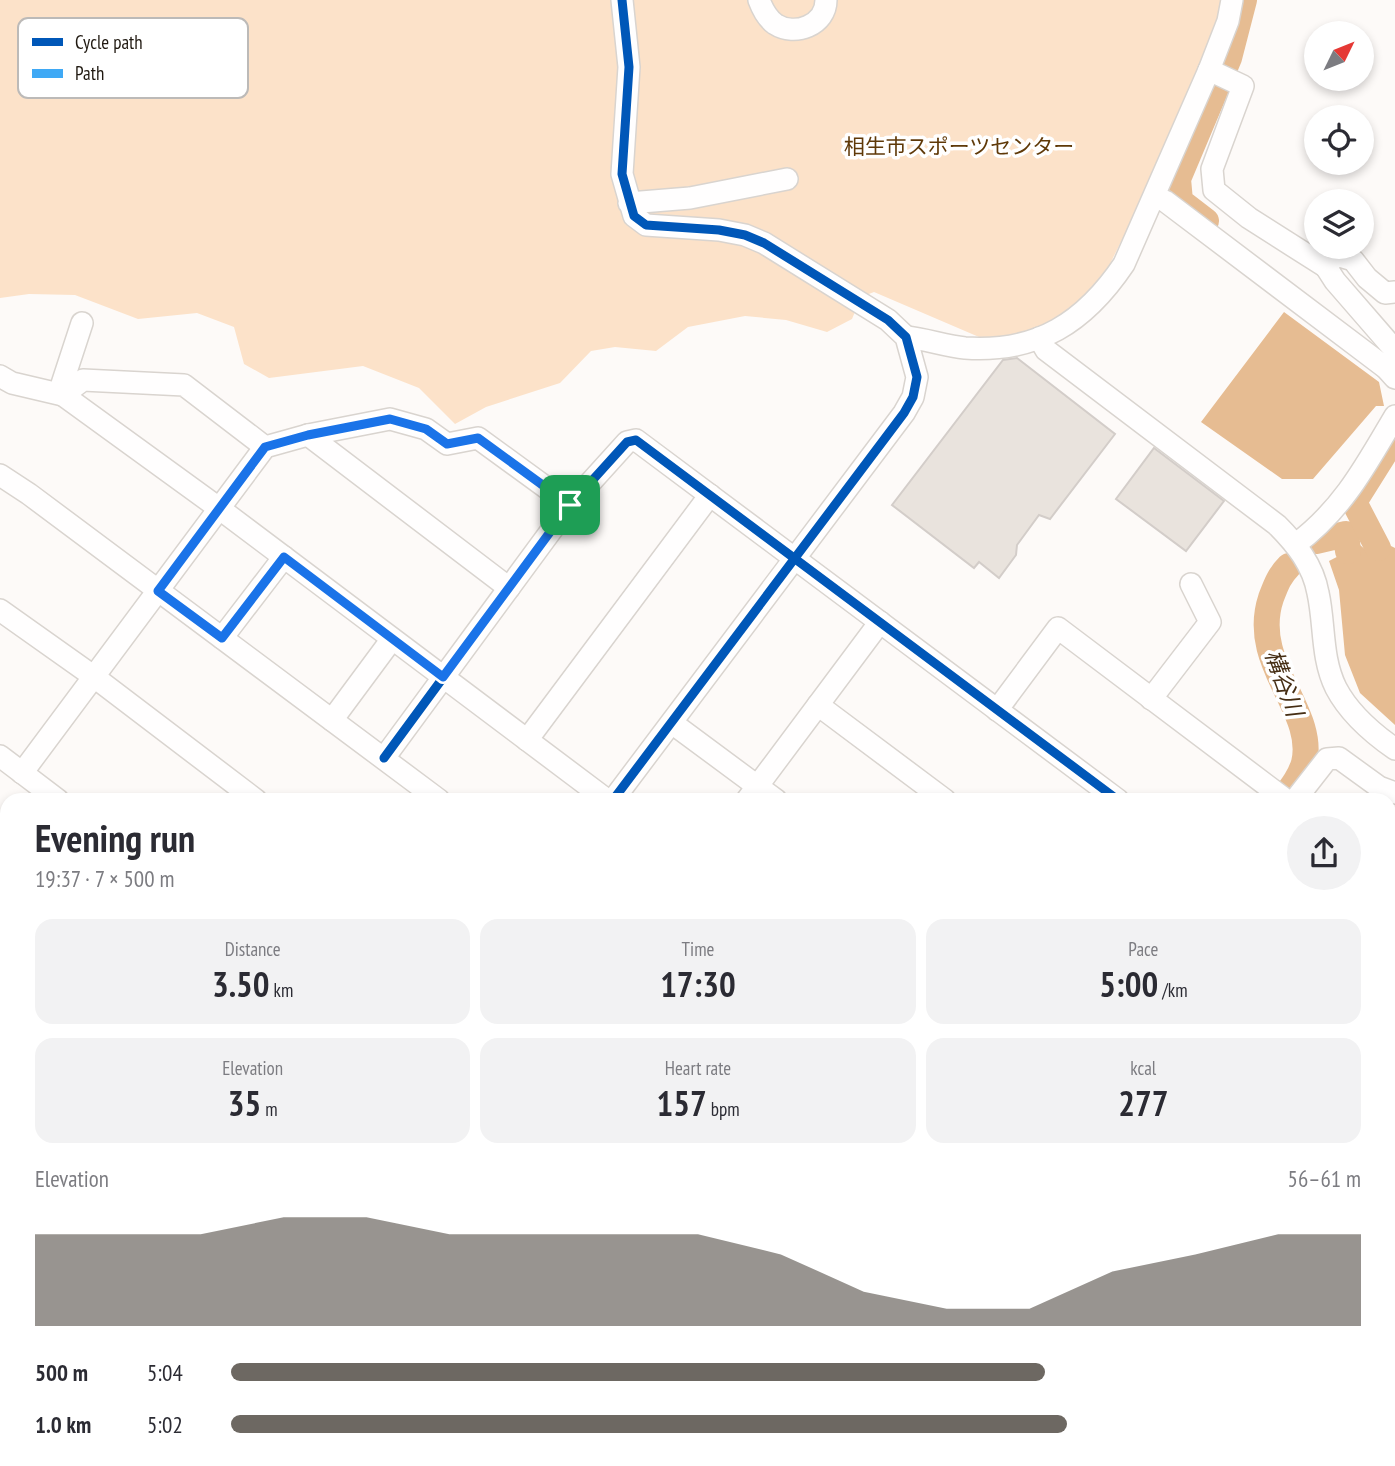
<!DOCTYPE html>
<meta charset="utf-8">
<style>
:root{--surface:#fff;--page:#f2f2f3;--text:#2b2b33;--muted:#7c7c81;--accent:#6d6862}
body{margin:0;font-family:"PT Sans Narrow","Noto Sans JP",sans-serif;background:var(--page);color:var(--text);height:100vh;display:flex;flex-direction:column;font-size:26px;white-space:nowrap}
*{box-sizing:border-box;margin:0}
p{font-size:23px;color:var(--muted)}
.icon{flex:none;width:38px;height:38px;fill:none;stroke:currentColor;stroke-width:2;stroke-linecap:round;stroke-linejoin:round}
.map{position:relative;flex:1;overflow:hidden}
.sheet{position:absolute;left:0px;top:793px;width:1396px;height:674px;display:flex;flex-direction:column;background:var(--surface);border-radius:21px 21px 0 0;box-shadow:0 4px 10px #0003}
.sheet>*{flex:none}
.needle{width:46px;rotate:47deg}
.fabs{position:absolute;left:1304px;top:21px;display:grid;gap:14px}
.fabs a{display:grid;place-items:center;width:70px;height:70px;border-radius:50%;background:var(--surface);box-shadow:0 4px 10px #0003;font-size:35px}
.pin{position:absolute;display:grid;place-items:center;width:60px;height:60px;color:#fff;margin:-30px;border-radius:14px;box-shadow:0 4px 10px #0006}
.round{display:grid;place-items:center;flex:none;width:74px;height:74px;border-radius:37px;background:var(--page)}
.head{display:flex;align-items:center;justify-content:space-between;height:119px;padding:0 35px}
h1{font-size:38px;font-weight:600;line-height:52px}
.stats{display:grid;grid-template-columns:repeat(3,1fr);gap:10px;height:119px;padding:7px 35px}
.stats div{display:grid;align-content:center;border-radius:18px;background:var(--page);text-align:center}
.stats b{font-size:35px;font-weight:600}
.stats small{font-size:19px;font-weight:400}
.stats p{font-size:19px}
.chart{height:196px;padding:14px 35px}
.chart p{display:flex;justify-content:space-between}
.chart svg{width:100%;height:126px;margin-top:7px;fill:var(--accent);opacity:.7}
ul{padding:0 35px;list-style:none;font-size:23px}
li{display:grid;grid-template-columns:112px 84px 1fr;align-items:center;height:52px}
li i{height:18px;border-radius:9px;background:var(--accent)}
.map>svg:first-child{display:block}
</style>
<div class="map">
<svg width="1395" height="1466" viewBox="0 0 1395 1466">
<rect width="100%" height="100%" fill="#fdfaf8"/>
<g fill="#fce2c9">
<polygon points="0,0 1224,0 1223,9 1166,151 1108,268 1075,306 1033,334 993,343 874,292 861,297 852,319 827,332 786,320 745,316 688,327 656,351 615,347 591,351 560,383 486,407 455,424 419,388 363,366 269,378 244,364 234,327 197,313 138,319 75,295 29,294 0,298"/>
<polygon points="1395,895 1395,994 1390,993 1390,900"/>
<polygon points="1390,1046 1395,1052 1395,1466 960,1466 958,1460 1390,1460"/>
<polygon points="748,1460 875,1460 880,1466 741,1466"/>
</g>
<g fill="#e6bc92">
<polygon points="1284,312 1379,382 1384,406 1376,406 1313,479 1282,479 1201,422"/>
<polygon points="1387,544 1395,548 1395,725 1360,693 1345,655 1339,590 1329,561 1360,545 1367,551"/>
</g>
<g fill="none" stroke-linecap="round" stroke-linejoin="round">
<g stroke="#e6bc92" stroke-width="26">
<polyline points="1206,221 1180,201 1178,179 1229,58 1244,0"/>
<polyline points="1316,541 1346,534 1348,551"/>
<polyline points="1378,548 1354,502 1395,437"/>
<path d="M1282,800C1291,788 1300,777 1304,763C1317,710 1249,664 1271,598C1276,585 1279,576 1289,566"/>
</g>
</g>
<g fill="#e9e3dd" stroke="#d3cdc9" stroke-width="2">
<polygon points="1017,358 1115,434 1050,519 1039,515 1017,545 1016,555 999,578 979,562 974,568 892,505 1003,360"/>
<polygon points="1154,448 1224,501 1186,551 1116,499"/>
</g>
<g fill="none" stroke-linecap="round" stroke-linejoin="round">
<g stroke="#d9d4cf" stroke-width="24">
<g id="minor">
<path d="M759,0C762,8 767,18 775,24C795,37 826,25 826,0"/>
<polyline points="1209,70 1243,86 1212,169 1214,190 1249,218 1326,267 1336,255 1353,260 1367,278 1385,293 1395,292"/>
<polyline points="1154,197 1165,201 1386,368 1395,378"/>
<polyline points="629,203 690,198 787,179"/>
<polyline points="1326,267 1335,281 1394,349 1395,354 1386,368"/>
<polyline points="82,323 62,384 63,395 220,509 607,800"/>
<path d="M906,337C926,339 945,346 965,348C1038,353 1085,322 1124,264L1209,70L1228,21L1232,0"/>
<path d="M1039,338L1046,350L1277,525C1296,544 1313,565 1318,593C1325,624 1321,658 1336,688C1349,713 1372,733 1395,749"/>
<polyline points="0,376 12,383 63,395 83,380 184,385 265,447"/>
<polyline points="308,435 509,588"/>
<polyline points="0,475 29,494 439,800"/>
<path d="M1296,544C1343,509 1366,465 1395,416"/>
<polyline points="0,610 93,676 256,800"/>
<polyline points="222,638 284,557"/>
<polyline points="1151,699 1210,622 1191,584"/>
<polyline points="818,705 945,800"/>
<polyline points="997,710 1058,628 1286,800"/>
<polyline points="332,720 392,639"/>
<polyline points="672,723 776,800"/>
<polyline points="527,740 710,495"/>
<polyline points="0,756 58,800"/>
<polyline points="384,758 570,505 627,442 636,440 1118,800"/>
<polyline points="22,773 265,447 308,435 390,419 426,429 447,444 478,438 570,505"/>
<polyline points="613,800 904,413 913,397 917,377 906,337 888,320 764,243 745,235 719,230 646,225 634,216 622,174 629,67 622,0"/>
<polyline points="747,800 880,622"/>
<polyline points="1295,800 1327,759 1339,758 1379,787 1395,793"/>
<polyline points="1390,871 1395,867"/>
<polyline points="0,883 7,888"/>
<polyline points="0,1011 7,1016"/>
<polyline points="1390,1018 1395,1020"/>
<polyline points="0,1164 7,1155"/>
<polyline points="0,1230 7,1239"/>
<polyline points="1390,1257 1395,1270"/>
<polyline points="1390,1313 1395,1292"/>
<polyline points="2,1344 7,1338"/>
<polyline points="0,1422 7,1427"/>
<polyline points="64,1460 77,1466"/>
<polyline points="105,1460 115,1466"/>
<polyline points="187,1460 190,1463"/>
<polyline points="307,1460 316,1466"/>
<polyline points="451,1460 458,1466"/>
<polyline points="925,1460 927,1466"/>
<polyline points="1081,1460 1082,1466"/>
<polyline points="246,1466 251,1460"/>
<polyline points="553,1466 559,1460"/>
<polyline points="710,1466 718,1460"/>
<polyline points="1372,1466 1372,1460"/>
</g>
</g>
<g stroke="#d9d4cf" stroke-width="35">
<polyline id="highway" points="21,1460 31,1466"/>
</g>
<use href="#minor" stroke="#fffefe" stroke-width="21"/>
<use href="#highway" stroke="#fffefe" stroke-width="32"/>
<polyline stroke="#3fa9f5" stroke-width="7" stroke-dasharray="14 7" stroke-linecap="butt" points="0,1134 7,1140"/>
<g stroke="#fff" stroke-width="13">
<g id="cycleway">
<polyline points="384,758 570,505 627,442 636,440 1118,800"/>
<polyline points="613,800 904,413 913,397 917,377 906,337 888,320 764,243 745,235 719,230 646,225 634,216 622,174 629,67 622,0"/>
</g>
</g>
<use href="#cycleway" stroke="#0057b8" stroke-width="9"/>
</g>
<g fill="none" stroke-linecap="round" stroke-linejoin="round">
<g stroke="#fff" stroke-width="14">
<polygon id="route" points="390,419 426,429 447,444 478,438 570,505 443,677 284,557 222,638 158,591 265,447 308,435"/>
</g>
<use href="#route" stroke="#1a73e8" stroke-width="9"/>
</g>
<g text-anchor="middle" stroke-width="7" stroke-linejoin="round" paint-order="stroke">
<g font-size="21" fill="#5f3908" stroke="#fff">
<text x="959" y="154">相生市スポーツセンター</text>
</g>
<g font-size="23" font-style="italic" fill="#462e14" stroke="#fff">
<text transform="translate(1284 683) rotate(70)" y="8">構谷川</text>
</g>
</g>
<rect x="18" y="18" width="230" height="80" rx="10" fill="#fff" stroke="#bcbab8" stroke-width="2"/>
<rect x="32" y="38" width="31" height="8" fill="#0057b8"/>
<rect x="32" y="69" width="31" height="9" fill="#3fa9f5"/>
<g font-size="19" fill="#201911">
<text x="75" y="49">Cycle path</text>
<text x="75" y="80">Path</text>
</g>
</svg>
<div class="fabs">
<a><svg class="needle" viewBox="-14 -14 28 28"><path d="M0-13l5 13h-10z" fill="#e53935"/><path d="M0 13l5-13h-10z" fill="#7c7c81"/></svg></a>
<a><svg class="icon" aria-label="locate" viewBox="0 0 24 24"><circle cx="12" cy="12" r="6"/><path d="M12 2v4M12 18v4M2 12h4M18 12h4"/></svg></a>
<a><svg class="icon" aria-label="layers" viewBox="0 0 24 24"><path d="M12 4l9 5-9 5-9-5zM3 14l9 5 9-5"/></svg></a>
</div>
<div class="pin" style="left:570px;top:505px;background:#1e9e55"><svg class="icon" aria-label="arrive" viewBox="0 0 24 24"><path d="M6 21V4h12l-3 4 3 4H6"/></svg></div>
<section class="sheet">
<div class="head"><div><h1>Evening run</h1><p>19:37 · 7 × 500 m</p></div><a class="round"><svg class="icon" aria-label="share" viewBox="0 0 24 24"><path d="M12 15V3M7 8l5-5 5 5M5 13v7h14v-7"/></svg></a></div>
<div class="stats">
<div><p>Distance</p><b>3.50<small> km</small></b></div>
<div><p>Time</p><b>17:30</b></div>
<div><p>Pace</p><b>5:00<small> /km</small></b></div>
</div>
<div class="stats">
<div><p>Elevation</p><b>35<small> m</small></b></div>
<div><p>Heart rate</p><b>157<small> bpm</small></b></div>
<div><p>kcal</p><b>277</b></div>
</div>
<div class="chart"><p><span>Elevation</span>56–61 m</p>
<svg viewBox="0 0 160 44" preserveAspectRatio="none"><path d="M0 44V12L10 12L20 12L30 6L40 6L50 12L60 12L70 12L80 12L90 19L100 32L110 38L120 38L130 25L140 19L150 12L160 12V44z"/></svg>
</div>
<ul>
<li><b>500 m</b>5:04<i style="width:72%"></i></li>
<li><b>1.0 km</b>5:02<i style="width:74%"></i></li>
</ul>
</section>
</div>
